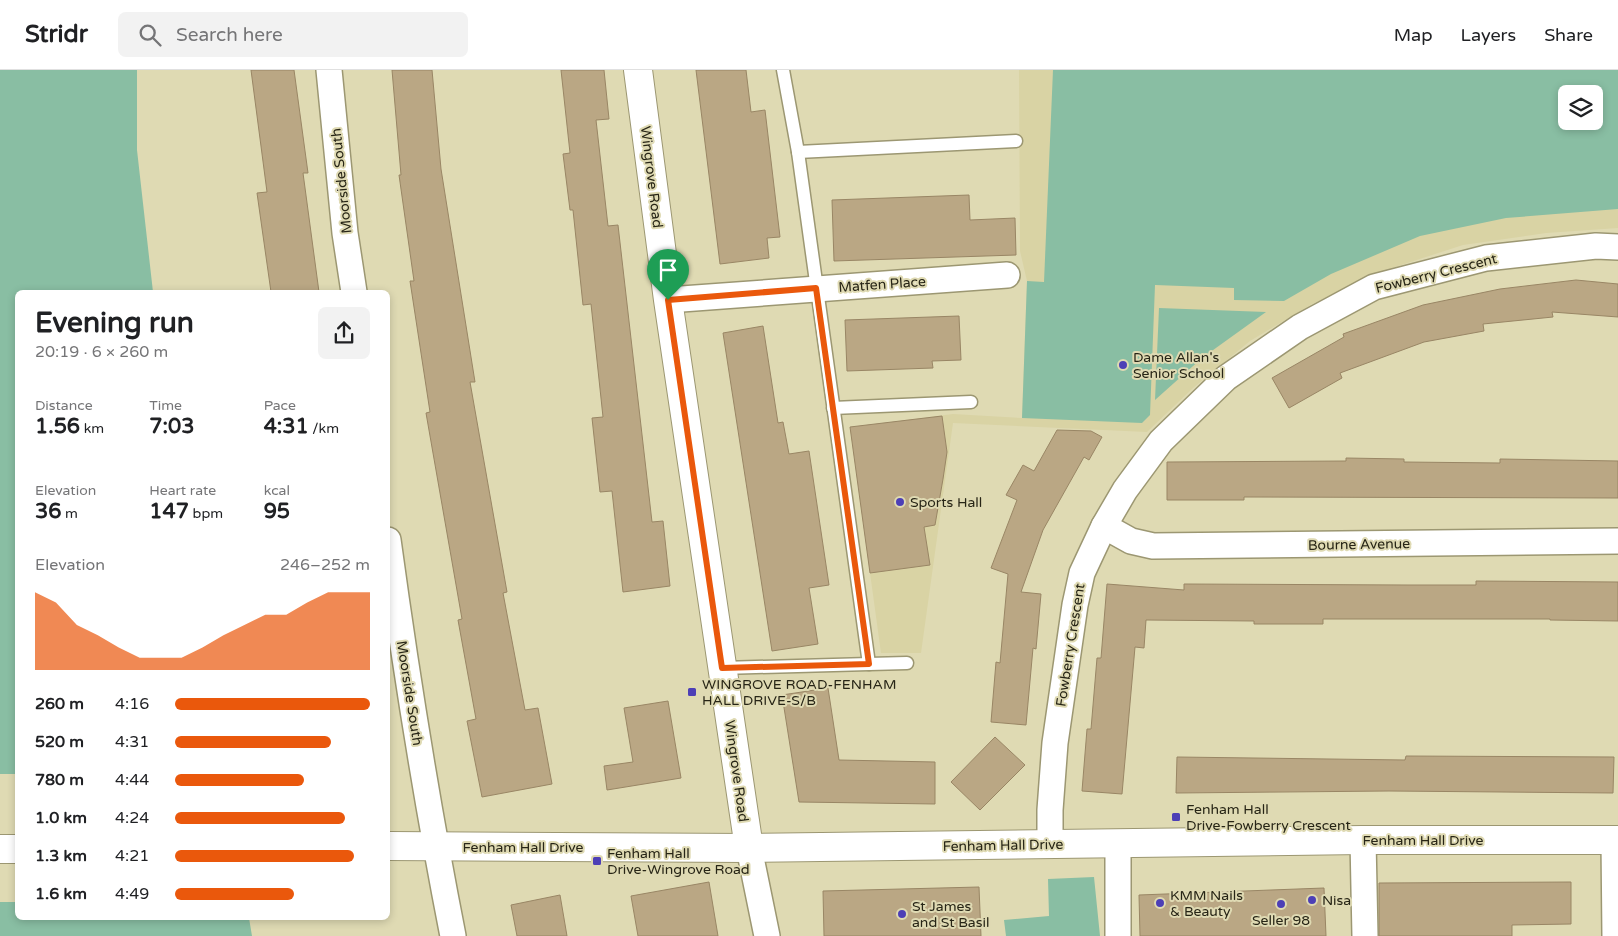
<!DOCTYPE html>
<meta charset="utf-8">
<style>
:root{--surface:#fff;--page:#f2f2f2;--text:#202124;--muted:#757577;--line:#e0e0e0;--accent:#ea580c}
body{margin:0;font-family:"Varela Round",sans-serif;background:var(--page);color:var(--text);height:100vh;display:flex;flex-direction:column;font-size:19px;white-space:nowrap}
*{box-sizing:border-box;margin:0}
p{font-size:16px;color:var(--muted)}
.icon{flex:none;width:28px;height:28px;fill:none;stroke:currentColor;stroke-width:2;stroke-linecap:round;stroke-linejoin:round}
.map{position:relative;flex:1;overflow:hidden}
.drawer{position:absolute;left:15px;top:220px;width:375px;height:630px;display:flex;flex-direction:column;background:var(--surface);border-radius:8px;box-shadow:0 2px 8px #0003}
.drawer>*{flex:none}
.controls{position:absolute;left:1558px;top:15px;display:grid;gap:10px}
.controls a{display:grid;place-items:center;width:45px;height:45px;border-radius:8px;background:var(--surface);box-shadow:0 2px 8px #0003;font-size:25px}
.pin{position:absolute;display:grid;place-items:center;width:42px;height:42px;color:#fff;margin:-51px -21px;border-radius:50% 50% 50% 0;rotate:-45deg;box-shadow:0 0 5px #0007}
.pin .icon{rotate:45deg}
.round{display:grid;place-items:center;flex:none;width:52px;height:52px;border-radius:8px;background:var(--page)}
.head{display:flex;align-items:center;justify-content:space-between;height:85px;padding:0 20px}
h1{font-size:28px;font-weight:700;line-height:38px}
.stats{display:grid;grid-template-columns:repeat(3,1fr);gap:8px;height:85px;padding:5px 20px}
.stats div{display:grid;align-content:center}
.stats b{font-size:21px;font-weight:700}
.stats small{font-size:14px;font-weight:400}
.stats p{font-size:14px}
.chart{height:140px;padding:10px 20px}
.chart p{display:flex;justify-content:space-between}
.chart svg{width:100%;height:90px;margin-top:5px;fill:var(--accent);opacity:.7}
ul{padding:0 20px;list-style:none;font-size:16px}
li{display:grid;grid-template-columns:80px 60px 1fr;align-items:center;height:38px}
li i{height:12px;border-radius:6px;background:var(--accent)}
header{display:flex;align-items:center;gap:30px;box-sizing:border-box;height:70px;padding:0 25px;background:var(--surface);border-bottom:1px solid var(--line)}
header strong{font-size:24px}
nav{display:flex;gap:28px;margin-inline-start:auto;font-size:18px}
.search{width:350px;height:45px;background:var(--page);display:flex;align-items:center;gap:12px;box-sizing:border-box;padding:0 18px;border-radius:8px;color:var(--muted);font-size:19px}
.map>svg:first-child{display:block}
</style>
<header>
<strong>Stridr</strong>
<div class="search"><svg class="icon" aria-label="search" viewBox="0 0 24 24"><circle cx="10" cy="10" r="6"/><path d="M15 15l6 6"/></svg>Search here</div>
<nav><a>Map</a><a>Layers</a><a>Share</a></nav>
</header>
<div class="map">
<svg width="1618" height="866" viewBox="0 0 1618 866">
<rect width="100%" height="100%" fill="#dfdab3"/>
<path fill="#d9d3a4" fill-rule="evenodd" d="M1019,0H1618V158L1546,163L1463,175L1392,198L1312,234L1250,271L1193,318L1147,362L953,353L921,583H881L850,357L953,344L1022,348L1027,211L1020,181ZM1566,24H1594V51H1566Z"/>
<g fill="#89bea3" fill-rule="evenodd">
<polygon points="0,0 137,0 137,80 153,222 18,222 18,704 0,704"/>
<path d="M1053,0H1618V139L1506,148L1420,166L1331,204L1284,231L1234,230V218L1155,215L1150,345L1142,353L1022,348L1027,211L1044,212ZM1566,24H1594V51H1566Z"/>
<polygon points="1159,238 1266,242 1202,288 1155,330"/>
<polygon points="1094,807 1100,866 1006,866 1004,850 1049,846 1048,809"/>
<polygon points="0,832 17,832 18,848 249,848 252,866 0,866"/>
</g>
<g fill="#baa784" stroke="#998665">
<polygon points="251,0 294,0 308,103 303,103 319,222 271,222 257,123 267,122"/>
<polygon points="392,0 432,0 441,99 475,312 470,312 507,522 503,523 525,640 538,638 552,714 482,727 467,651 476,649 458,550 462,549 426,343 430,342 410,211 414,211 399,105 401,105"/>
<polygon points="561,0 604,0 609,49 596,50 608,156 618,155 652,452 663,451 670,516 623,522 612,421 600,422 592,348 603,347 591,234 583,235 573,140 570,140 563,84 570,83"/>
<polygon points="696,0 746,0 751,42 765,40 780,167 767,168 769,188 720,194"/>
<polygon points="969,125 970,150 1015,148 1016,185 834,191 832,130"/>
<polygon points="1576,210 1618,214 1618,247 1552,242 1553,247 1483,254 1484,261 1424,272 1340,303 1342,308 1289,338 1272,308 1344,267 1343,264 1423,235 1500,219"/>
<polygon points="959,246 961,290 932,291 933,298 847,301 845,250"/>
<polygon points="763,256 778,353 783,352 789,384 809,381 829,515 809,518 818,574 772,581 723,263"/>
<polygon points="942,346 947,382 943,409 935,455 924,457 930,495 870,503 850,357"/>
<polygon points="1057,360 1091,361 1102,367 1089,390 1084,387 1043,460 1021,522 1041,524 1036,579 1033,578 1026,655 991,652 996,592 1000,593 1008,504 991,498 1017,430 1006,425 1023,395 1034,401"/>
<polygon points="1346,388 1404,389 1404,392 1500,393 1500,389 1618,391 1618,428 1244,427 1244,430 1167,430 1167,392 1346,391"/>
<polygon points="1476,511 1618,512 1618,551 1550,550 1550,549 1323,549 1323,554 1254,554 1254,551 1146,550 1144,578 1135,577 1122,724 1082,721 1087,659 1091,659 1097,588 1101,588 1107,514 1184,520 1184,514 1408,515 1476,515"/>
<polygon points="828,618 839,690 935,692 935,734 799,732 782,625"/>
<polygon points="668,631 681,708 607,720 604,696 633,692 624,638"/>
<polygon points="995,667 1025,695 980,740 951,712"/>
<polygon points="1406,686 1614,687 1613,723 1389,721 1176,723 1177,687 1405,690"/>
<polygon points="709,812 718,866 638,866 631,826"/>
<polygon points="1571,812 1571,854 1512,855 1512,866 1379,866 1379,813"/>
<polygon points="979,817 981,866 824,866 823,821"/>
<polygon points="1324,818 1326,866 1140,866 1139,825"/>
<polygon points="560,825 567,866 517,866 511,835"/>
</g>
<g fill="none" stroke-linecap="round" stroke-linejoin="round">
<g stroke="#9c9772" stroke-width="15">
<g id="lane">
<polyline points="798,82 1016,71"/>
<polyline points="833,338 971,332"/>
<polyline points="869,594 907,593"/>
<polyline points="722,598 869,594 798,82 783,0"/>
</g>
</g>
<g stroke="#9c9772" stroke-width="28">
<g id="street">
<polyline points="329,0 345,163 354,222"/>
<polyline points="668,230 1007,205"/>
<polyline points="1104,456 1131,471 1153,476 1618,471"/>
<path d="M388,470C406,602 427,734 453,866"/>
<polyline points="1363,770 1365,866"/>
<polyline points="1614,771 1615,866"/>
<polyline points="1118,773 1118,866"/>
<polyline points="1050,774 1050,740 1055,673 1075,535 1082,503 1104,456 1125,420 1161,371 1226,308 1300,257 1374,217 1486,188 1596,176 1618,177"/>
<polyline points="749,778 767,866"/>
</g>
</g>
<g stroke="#9c9772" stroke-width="30">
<g id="secondary">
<polyline points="638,0 668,230 749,778"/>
<polyline points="388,776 749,778 1363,770 1618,770"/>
<polyline points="0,779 18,779"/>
</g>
</g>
<use href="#lane" stroke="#fff" stroke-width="12"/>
<use href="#street" stroke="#fff" stroke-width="25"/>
<use href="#secondary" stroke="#fff" stroke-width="28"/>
</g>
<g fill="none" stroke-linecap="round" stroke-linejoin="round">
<g stroke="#fff" stroke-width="10">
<polygon id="route" points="816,218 869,594 722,598 668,230"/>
</g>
<use href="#route" stroke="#ea580c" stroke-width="6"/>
</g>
<g fill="#4d3fb6" stroke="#dfdab3" stroke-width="2">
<circle cx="1123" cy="295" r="5"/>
<circle cx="900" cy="432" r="5"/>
<rect x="687" y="617" width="10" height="10" rx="2.5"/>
<rect x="1171" y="742" width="10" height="10" rx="2.5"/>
<rect x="592" y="786" width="10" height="10" rx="2.5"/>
<circle cx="1312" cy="830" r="5"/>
<circle cx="1160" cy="833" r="5"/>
<circle cx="1281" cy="834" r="5"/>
<circle cx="902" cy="844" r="5"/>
</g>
<g text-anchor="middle" stroke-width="4" stroke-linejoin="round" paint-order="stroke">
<g font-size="14" fill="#272516" stroke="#dfdab3">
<text transform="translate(652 107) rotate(83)" y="5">Wingrove Road</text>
<text transform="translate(341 111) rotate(-96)" y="5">Moorside South</text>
<text transform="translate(1436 203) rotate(-14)" y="5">Fowberry Crescent</text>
<text transform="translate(882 214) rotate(-4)" y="5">Matfen Place</text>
<text transform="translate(1359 474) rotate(-1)" y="5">Bourne Avenue</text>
<text transform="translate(1070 575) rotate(-81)" y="5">Fowberry Crescent</text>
<text transform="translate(410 623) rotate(81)" y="5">Moorside South</text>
<text transform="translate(737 701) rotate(82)" y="5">Wingrove Road</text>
<text x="1423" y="775">Fenham Hall Drive</text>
<text transform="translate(1003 775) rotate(-1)" y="5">Fenham Hall Drive</text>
<text x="523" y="782">Fenham Hall Drive</text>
</g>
<g font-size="14" fill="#272516" stroke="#dfdab3" text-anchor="start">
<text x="1133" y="292">Dame Allan's<tspan x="1133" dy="16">Senior School</tspan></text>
<text x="910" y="437">Sports Hall</text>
<text x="702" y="619">WINGROVE ROAD-FENHAM<tspan x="702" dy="16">HALL DRIVE-S/B</tspan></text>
<text x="1186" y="744">Fenham Hall<tspan x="1186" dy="16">Drive-Fowberry Crescent</tspan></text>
<text x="607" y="788">Fenham Hall<tspan x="607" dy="16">Drive-Wingrove Road</tspan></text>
<text x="1170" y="830">KMM Nails<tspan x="1170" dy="16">&amp; Beauty</tspan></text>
<text x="1322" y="835">Nisa</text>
<text x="912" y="841">St James<tspan x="912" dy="16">and St Basil</tspan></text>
<text x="1281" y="855" text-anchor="middle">Seller 98</text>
</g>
</g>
</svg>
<div class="controls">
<a><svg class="icon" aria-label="layers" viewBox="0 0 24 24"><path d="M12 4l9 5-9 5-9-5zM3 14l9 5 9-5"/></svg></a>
</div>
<div class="pin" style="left:668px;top:230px;background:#1e9e55"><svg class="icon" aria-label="arrive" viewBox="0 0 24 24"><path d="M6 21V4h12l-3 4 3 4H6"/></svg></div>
<section class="drawer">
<div class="head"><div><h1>Evening run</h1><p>20:19 · 6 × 260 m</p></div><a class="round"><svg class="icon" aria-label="share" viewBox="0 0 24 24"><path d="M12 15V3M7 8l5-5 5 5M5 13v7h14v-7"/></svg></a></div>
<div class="stats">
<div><p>Distance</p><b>1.56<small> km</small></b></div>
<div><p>Time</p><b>7:03</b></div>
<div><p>Pace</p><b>4:31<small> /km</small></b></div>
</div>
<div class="stats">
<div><p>Elevation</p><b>36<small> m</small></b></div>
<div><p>Heart rate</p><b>147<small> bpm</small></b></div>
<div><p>kcal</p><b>95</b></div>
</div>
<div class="chart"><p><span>Elevation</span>246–252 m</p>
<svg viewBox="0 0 160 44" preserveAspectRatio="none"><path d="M0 44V6L10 11L20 22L30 27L40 33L50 38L60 38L70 38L80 33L90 27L100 22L110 17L120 17L130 11L140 6L150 6L160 6V44z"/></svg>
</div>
<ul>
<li><b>260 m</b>4:16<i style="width:100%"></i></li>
<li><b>520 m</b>4:31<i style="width:80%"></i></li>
<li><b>780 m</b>4:44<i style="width:66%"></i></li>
<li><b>1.0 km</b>4:24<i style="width:87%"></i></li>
<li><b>1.3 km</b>4:21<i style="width:92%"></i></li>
<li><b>1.6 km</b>4:49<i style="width:61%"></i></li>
</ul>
</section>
</div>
